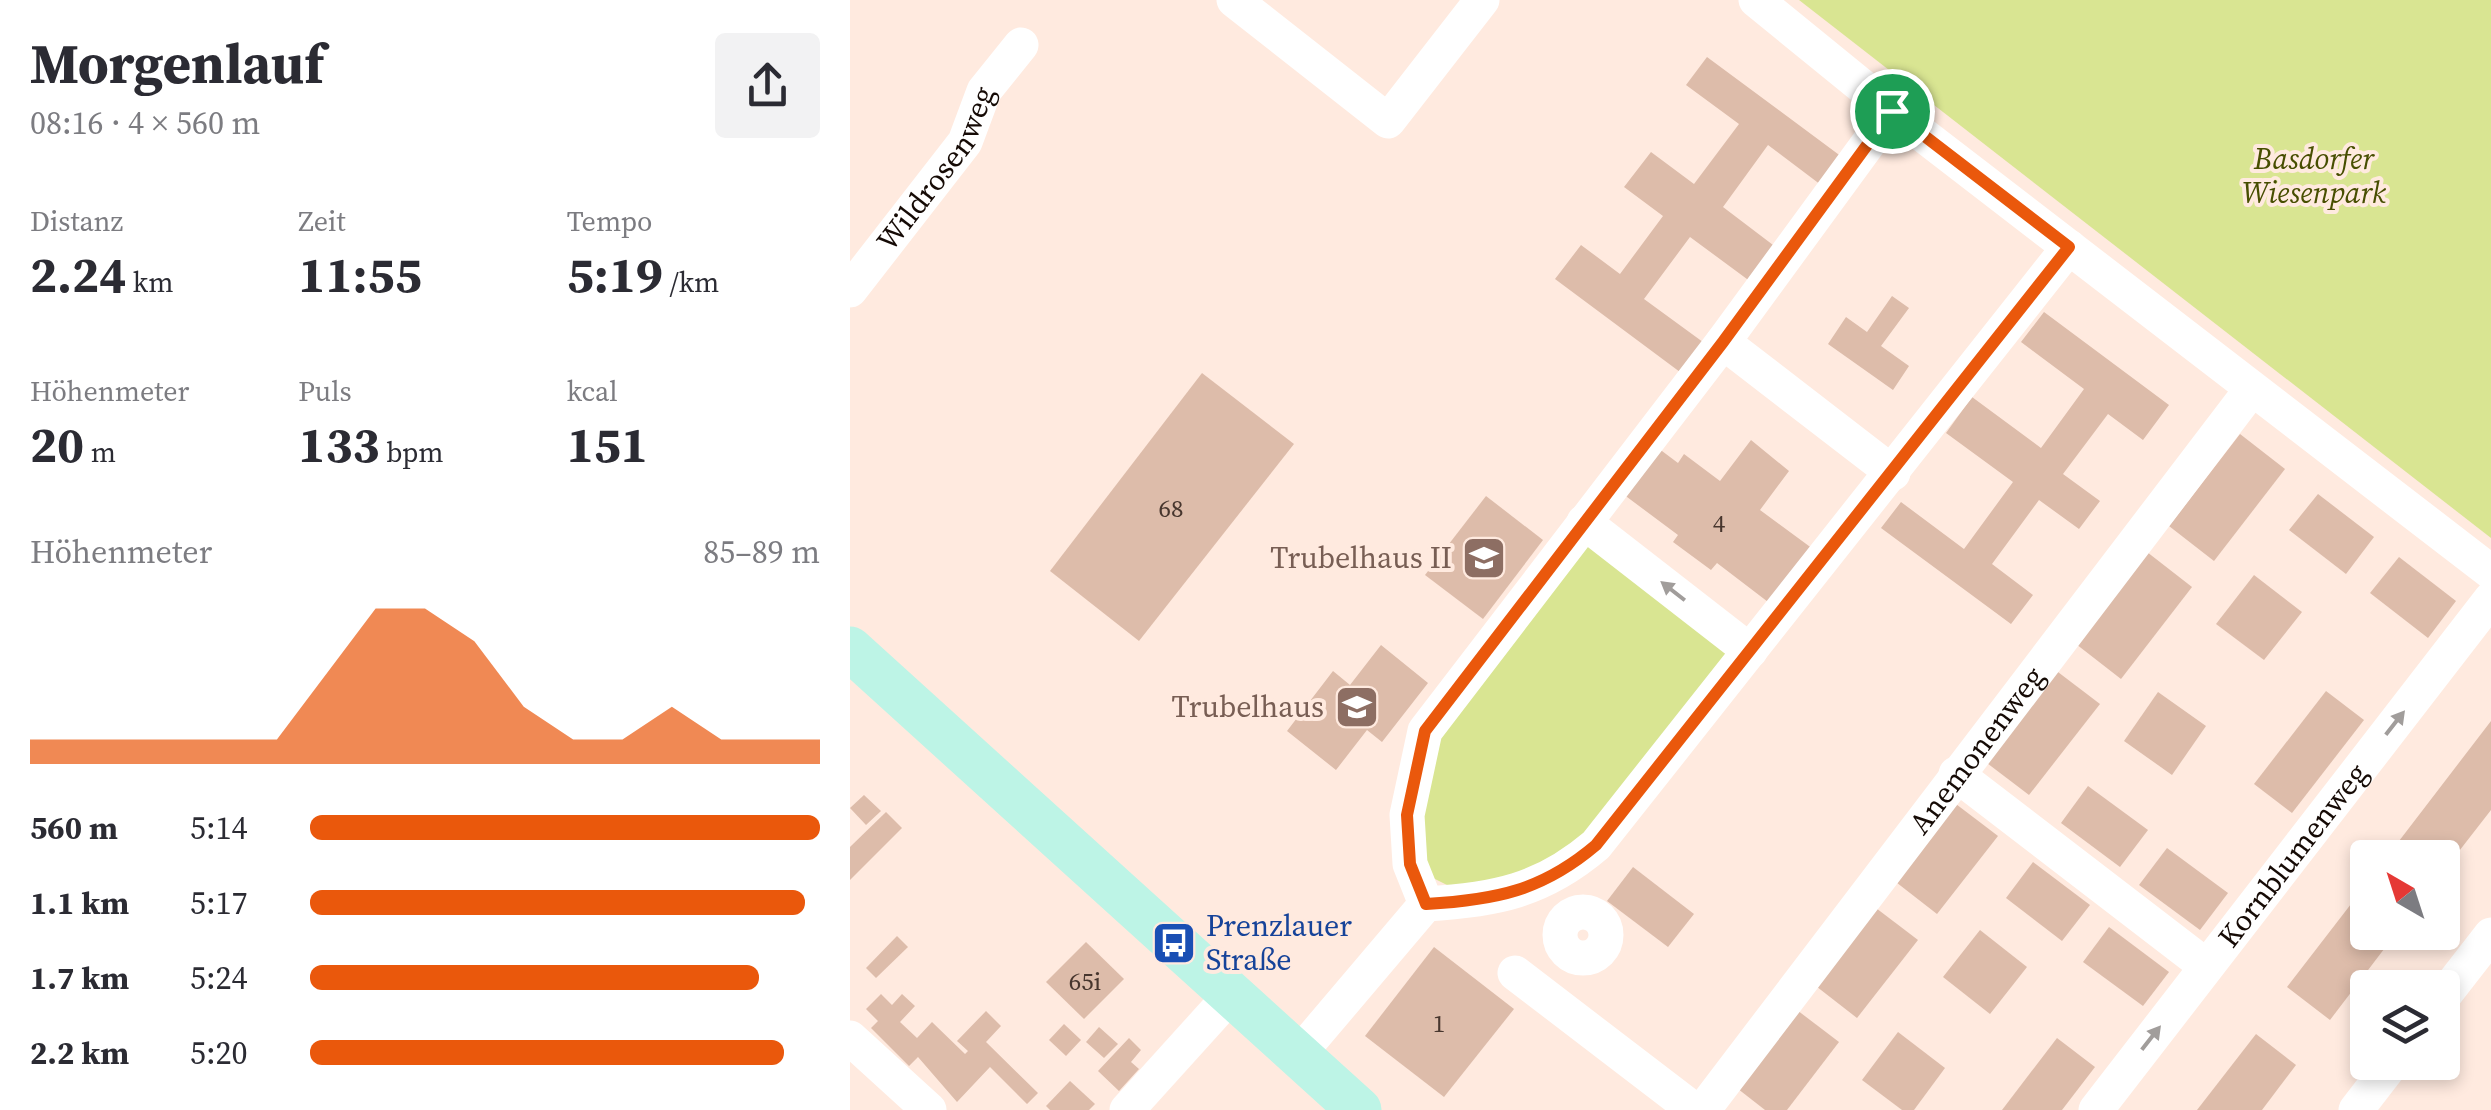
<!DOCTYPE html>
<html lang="de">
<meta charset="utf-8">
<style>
:root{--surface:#fff;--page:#f2f2f3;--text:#2b2b33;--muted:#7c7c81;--accent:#ea580c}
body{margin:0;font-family:"Source Serif 4",serif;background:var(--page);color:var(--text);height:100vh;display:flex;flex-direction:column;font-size:38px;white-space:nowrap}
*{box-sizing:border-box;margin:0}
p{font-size:32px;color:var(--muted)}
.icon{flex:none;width:55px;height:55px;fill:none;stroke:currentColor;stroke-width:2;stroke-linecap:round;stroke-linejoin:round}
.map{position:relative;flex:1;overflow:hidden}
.panel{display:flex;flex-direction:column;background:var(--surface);width:850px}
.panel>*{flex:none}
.needle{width:65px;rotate:321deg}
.fabs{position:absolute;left:1500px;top:840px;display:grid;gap:20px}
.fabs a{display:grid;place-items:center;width:110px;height:110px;border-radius:10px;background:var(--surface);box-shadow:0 5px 15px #0003;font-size:50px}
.pin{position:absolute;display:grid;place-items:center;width:85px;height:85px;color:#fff;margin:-42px;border:5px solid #fff;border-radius:50%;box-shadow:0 2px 10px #0007}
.round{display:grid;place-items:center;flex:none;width:105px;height:105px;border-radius:10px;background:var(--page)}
.headline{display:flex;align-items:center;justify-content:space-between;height:170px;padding:0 30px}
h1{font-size:55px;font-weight:700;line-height:75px}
.figures{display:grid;grid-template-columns:repeat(3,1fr);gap:15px;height:170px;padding:10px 30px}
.figures div{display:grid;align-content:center}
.figures b{font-size:50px;font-weight:700}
.figures small{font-size:28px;font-weight:400}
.figures p{font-size:28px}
.chart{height:280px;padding:20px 30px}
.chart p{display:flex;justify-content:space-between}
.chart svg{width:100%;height:180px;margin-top:10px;fill:var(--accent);opacity:.7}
ul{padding:0 30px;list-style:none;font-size:32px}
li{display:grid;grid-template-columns:160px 120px 1fr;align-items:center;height:75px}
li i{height:25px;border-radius:12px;background:var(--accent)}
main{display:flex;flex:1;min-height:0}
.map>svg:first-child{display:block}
</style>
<main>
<section class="panel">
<div class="headline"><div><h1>Morgenlauf</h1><p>08:16 · 4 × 560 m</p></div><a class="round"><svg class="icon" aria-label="share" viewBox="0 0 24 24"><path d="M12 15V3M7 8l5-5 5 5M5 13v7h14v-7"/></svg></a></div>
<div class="figures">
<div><p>Distanz</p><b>2.24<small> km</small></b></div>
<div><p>Zeit</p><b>11:55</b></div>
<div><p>Tempo</p><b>5:19<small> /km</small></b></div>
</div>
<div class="figures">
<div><p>Höhenmeter</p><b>20<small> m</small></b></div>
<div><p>Puls</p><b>133<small> bpm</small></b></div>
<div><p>kcal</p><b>151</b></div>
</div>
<div class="chart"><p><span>Höhenmeter</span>85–89 m</p>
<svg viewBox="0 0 160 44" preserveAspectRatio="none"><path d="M0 44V38L10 38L20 38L30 38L40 38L50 38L60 22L70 6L80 6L90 14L100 30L110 38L120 38L130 30L140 38L150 38L160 38V44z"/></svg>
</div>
<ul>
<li><b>560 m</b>5:14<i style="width:100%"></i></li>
<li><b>1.1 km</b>5:17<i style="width:97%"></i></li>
<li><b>1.7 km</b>5:24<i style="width:88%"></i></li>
<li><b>2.2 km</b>5:20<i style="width:93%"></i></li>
</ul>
</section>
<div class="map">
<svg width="1641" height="1110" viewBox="0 0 1641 1110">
<rect width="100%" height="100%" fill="#ffeadf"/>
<g fill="#d9e592">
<polygon points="949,0 1641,0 1641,538"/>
<polygon points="734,539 883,657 725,851 670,881 605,889 569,871 581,735"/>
</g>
<g fill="#ddbcaa">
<polygon points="857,57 996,160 975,188 918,145 873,207 927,248 901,282 840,237 794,299 857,345 834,375 705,279 731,245 770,274 813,216 774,187 801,152 844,184 889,124 836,85"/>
<polygon points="1042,296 1059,308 1031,346 1059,366 1043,390 978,344 996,317 1017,332"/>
<polygon points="1194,312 1319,405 1293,440 1258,414 1213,474 1250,501 1229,529 1189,500 1142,564 1183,595 1161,624 1031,528 1051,502 1114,549 1163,482 1096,433 1122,397 1191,448 1234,389 1171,342"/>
<polygon points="352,373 444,444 289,641 200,571"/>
<polygon points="1390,434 1435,469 1364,561 1319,526"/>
<polygon points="901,440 939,471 910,510 963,549 922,605 867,563 861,570 823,542 828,535 773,494 808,448 828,463 834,454 870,481"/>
<polygon points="1468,494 1524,537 1496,574 1439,530"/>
<polygon points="636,496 693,540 633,619 575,575"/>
<polygon points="1297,552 1342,587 1271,679 1226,644"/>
<polygon points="1549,557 1606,601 1578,638 1520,593"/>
<polygon points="1404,575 1452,612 1414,660 1366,624"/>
<polygon points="531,645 578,683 532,742 517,730 486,770 437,731 483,671 500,685"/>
<polygon points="1204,669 1250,704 1179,795 1133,760"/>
<polygon points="1476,691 1514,720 1442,813 1404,784"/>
<polygon points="1308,692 1356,726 1322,775 1274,741"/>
<polygon points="1641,721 1641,810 1592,873 1592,858 1536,858"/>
<polygon points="1238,786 1298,830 1270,867 1211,823"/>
<polygon points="14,795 31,811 16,825 0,808"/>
<polygon points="1102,801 1148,836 1087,914 1042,879"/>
<polygon points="36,812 52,828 0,880 0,847"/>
<polygon points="1317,848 1378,893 1350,930 1289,885"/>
<polygon points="1183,862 1240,905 1212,941 1156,898"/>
<polygon points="783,867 844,914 818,947 757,901"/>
<polygon points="1518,882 1518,932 1547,932 1480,1020 1437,987"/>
<polygon points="1022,905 1068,940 1007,1018 962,983"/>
<polygon points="1259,927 1319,972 1293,1006 1233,962"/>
<polygon points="1130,930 1177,967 1140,1014 1093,977"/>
<polygon points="47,936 58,947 26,978 16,968"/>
<polygon points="236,942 274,979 234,1019 196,982"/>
<polygon points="584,947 664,1009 594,1097 515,1036"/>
<polygon points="31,994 42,1005 52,994 65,1006 50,1022 67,1038 82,1022 115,1054 118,1051 107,1041 136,1011 151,1026 136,1042 188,1093 177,1104 140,1067 107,1102 68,1057 59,1066 21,1028 28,1021 16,1009"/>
<polygon points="943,1007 989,1042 937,1110 915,1110 883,1085"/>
<polygon points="214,1024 231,1040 216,1056 199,1040"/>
<polygon points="249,1027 268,1044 254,1058 236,1042"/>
<polygon points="1048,1032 1095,1068 1064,1110 1052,1110 1012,1080"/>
<polygon points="1406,1034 1446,1065 1412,1110 1347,1110"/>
<polygon points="279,1038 291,1050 281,1062 289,1069 269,1091 248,1071"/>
<polygon points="1207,1038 1245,1067 1212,1110 1152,1110"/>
<polygon points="220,1081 245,1104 239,1110 200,1110 196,1106"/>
</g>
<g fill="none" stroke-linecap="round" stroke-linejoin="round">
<g stroke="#fff" stroke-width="35">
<polyline points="384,0 538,121 632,0"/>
<polyline points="906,0 1051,118 1641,572"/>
<path id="s1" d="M0,290L115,142L134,91L171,45"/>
<polyline points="873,342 1043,473"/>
<polyline points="734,522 900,651"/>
<polyline points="1106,774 1356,966"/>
<polyline points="576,904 560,864 557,815 575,731 873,342 1042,111"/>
<circle cx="733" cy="935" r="23"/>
<polyline points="665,973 844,1110"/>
<polyline points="1592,998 1641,935"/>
<polyline points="0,1038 79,1110"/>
<path d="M448,1055L576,904C645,900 692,891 746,845L1219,247"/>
<polyline points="277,1110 381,995"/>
<path id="s2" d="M853,1110L1401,390"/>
<path id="s3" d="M1246,1110L1641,599"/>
<polyline points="1506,1110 1543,1062"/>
</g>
<polyline stroke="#bdf4e6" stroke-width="45" points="0,649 509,1110"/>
</g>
<defs><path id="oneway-solid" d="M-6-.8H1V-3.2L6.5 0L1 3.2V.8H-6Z" transform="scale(2.5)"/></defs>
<g fill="#a19d9b">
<use href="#oneway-solid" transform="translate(823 591) rotate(-142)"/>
<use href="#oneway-solid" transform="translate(1545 723) rotate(-52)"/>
<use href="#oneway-solid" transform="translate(1301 1038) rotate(-52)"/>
</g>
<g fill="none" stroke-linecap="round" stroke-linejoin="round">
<g stroke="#fff" stroke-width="20">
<path id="route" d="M1042,111L1219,247L746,845C692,891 645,900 576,904L560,864L557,815L575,731L873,342Z"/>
</g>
<use href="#route" stroke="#ea580c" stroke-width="12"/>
</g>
<defs>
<g id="school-square" transform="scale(2.25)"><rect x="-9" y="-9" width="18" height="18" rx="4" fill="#8d6e63" stroke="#ffeadf"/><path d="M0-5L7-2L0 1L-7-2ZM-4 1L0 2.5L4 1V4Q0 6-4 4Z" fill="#fff"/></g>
<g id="bus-square" transform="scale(2.25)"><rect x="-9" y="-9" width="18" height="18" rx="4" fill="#1a4fb4" stroke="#ffeadf"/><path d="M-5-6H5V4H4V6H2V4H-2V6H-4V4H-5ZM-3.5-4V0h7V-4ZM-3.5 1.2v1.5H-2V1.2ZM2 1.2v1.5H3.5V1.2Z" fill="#fff"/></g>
</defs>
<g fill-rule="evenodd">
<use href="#school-square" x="634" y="558"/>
<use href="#school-square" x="507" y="707"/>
<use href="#bus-square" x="324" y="943"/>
</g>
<g text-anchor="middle" stroke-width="8" stroke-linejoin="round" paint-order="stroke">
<g font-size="25" fill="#47362e">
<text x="321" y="517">68</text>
<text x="869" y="532">4</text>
<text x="235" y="990">65i</text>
<text x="589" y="1032">1</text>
</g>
<g font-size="30" font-style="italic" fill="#474e00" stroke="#ffeadf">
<text x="1464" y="169">Basdorfer<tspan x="1464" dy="34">Wiesenpark</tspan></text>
</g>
<g font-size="30" fill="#150a05" stroke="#ffeadf">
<text dy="10" stroke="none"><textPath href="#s1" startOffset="150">Wildrosenweg</textPath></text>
<text dy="10" stroke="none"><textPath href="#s2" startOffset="452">Anemonenweg</textPath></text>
<text dy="10" stroke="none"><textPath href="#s3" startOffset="322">Kornblumenweg</textPath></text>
</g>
<g font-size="30" fill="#785e54" stroke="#ffeadf" text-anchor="end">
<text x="602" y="568">Trubelhaus II</text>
<text x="474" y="717">Trubelhaus</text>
</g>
<g font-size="30" fill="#164399" stroke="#ffeadf" text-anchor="start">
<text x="356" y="936">Prenzlauer<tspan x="356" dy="34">Straße</tspan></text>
</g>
</g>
</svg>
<div class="fabs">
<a><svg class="needle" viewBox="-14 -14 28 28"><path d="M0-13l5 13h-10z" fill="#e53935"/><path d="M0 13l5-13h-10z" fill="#7c7c81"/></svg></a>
<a><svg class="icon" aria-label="layers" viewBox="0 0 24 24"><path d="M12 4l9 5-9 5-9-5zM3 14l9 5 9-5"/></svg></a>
</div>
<div class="pin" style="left:1042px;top:111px;background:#1e9e55"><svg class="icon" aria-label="arrive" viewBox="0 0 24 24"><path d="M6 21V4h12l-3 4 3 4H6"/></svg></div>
</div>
</main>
